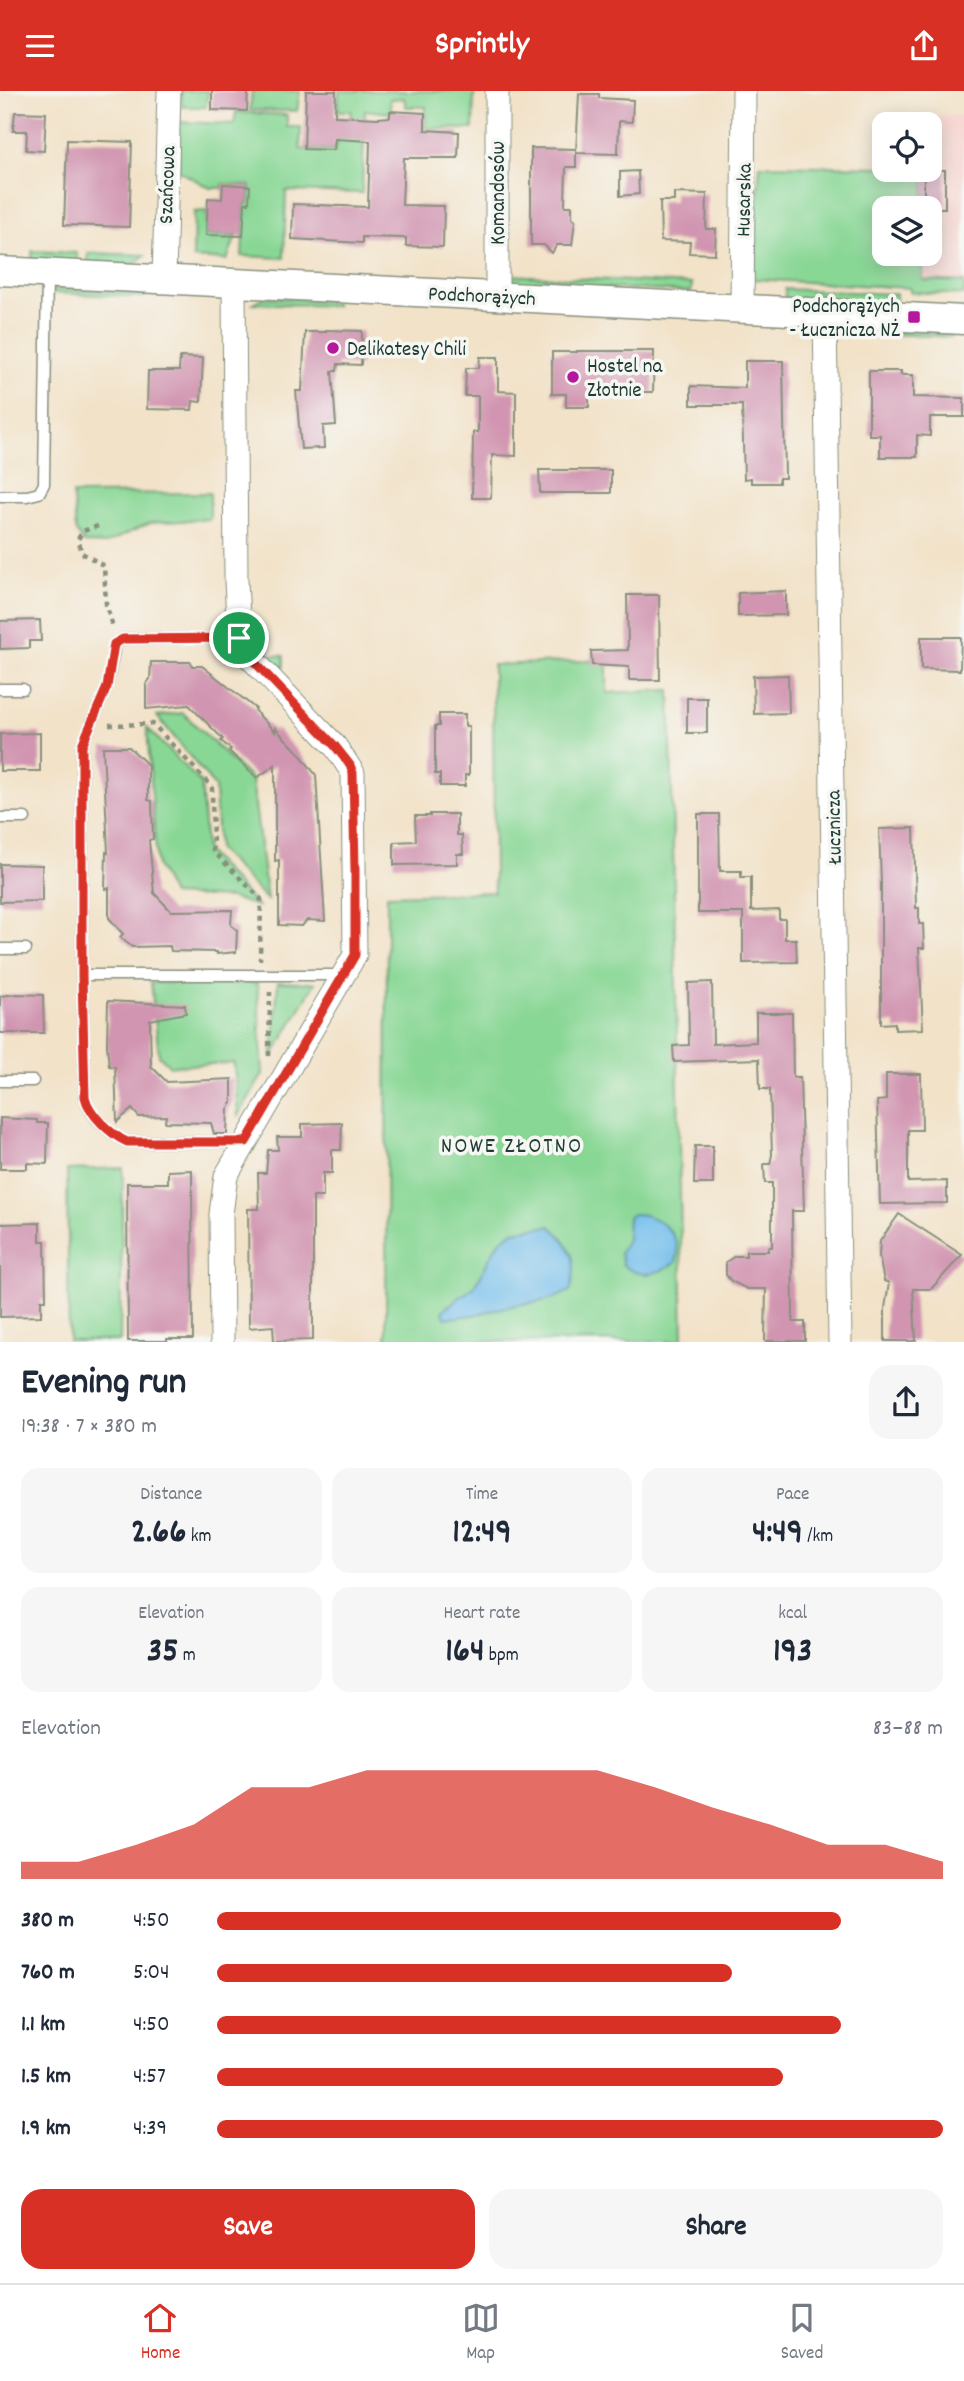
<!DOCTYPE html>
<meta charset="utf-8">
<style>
:root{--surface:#fff;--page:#f6f6f7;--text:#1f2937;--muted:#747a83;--line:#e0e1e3;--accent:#d93025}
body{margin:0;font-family:Dekko,sans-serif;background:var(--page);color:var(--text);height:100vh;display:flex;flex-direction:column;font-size:26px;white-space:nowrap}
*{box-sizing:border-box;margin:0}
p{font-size:23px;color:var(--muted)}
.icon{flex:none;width:38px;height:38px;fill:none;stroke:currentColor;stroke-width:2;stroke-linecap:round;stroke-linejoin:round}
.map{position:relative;height:1251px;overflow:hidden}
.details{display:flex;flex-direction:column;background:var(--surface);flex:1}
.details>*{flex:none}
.buttons{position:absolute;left:872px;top:21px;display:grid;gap:14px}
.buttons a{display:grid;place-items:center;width:70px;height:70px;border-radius:14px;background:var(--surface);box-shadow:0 4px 18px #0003;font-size:35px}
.pin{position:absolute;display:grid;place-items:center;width:60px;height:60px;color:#fff;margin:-30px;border:4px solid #fff;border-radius:50%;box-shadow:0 2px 7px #0007}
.round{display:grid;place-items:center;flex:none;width:74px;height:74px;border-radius:21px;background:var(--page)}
.head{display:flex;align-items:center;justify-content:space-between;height:119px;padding:0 21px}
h1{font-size:38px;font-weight:700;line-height:52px}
.metrics{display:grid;grid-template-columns:repeat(3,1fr);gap:10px;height:119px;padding:7px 21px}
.metrics div{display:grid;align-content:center;border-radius:18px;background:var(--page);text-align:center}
.metrics b{font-size:35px;font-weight:700}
.metrics small{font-size:19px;font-weight:400}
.metrics p{font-size:19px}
.chart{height:196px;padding:14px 21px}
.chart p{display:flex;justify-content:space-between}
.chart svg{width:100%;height:126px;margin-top:7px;fill:var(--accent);opacity:.7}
.primary-button{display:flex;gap:14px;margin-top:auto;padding:14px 21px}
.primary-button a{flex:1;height:80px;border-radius:21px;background:var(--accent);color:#fff;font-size:28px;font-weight:700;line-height:80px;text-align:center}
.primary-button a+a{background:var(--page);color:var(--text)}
ul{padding:0 21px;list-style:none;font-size:23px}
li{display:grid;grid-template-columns:112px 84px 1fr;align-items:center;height:52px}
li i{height:18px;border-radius:9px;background:var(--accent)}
header{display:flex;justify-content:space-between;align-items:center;height:91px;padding:0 21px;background:var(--accent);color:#fff;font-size:32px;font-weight:700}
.dock{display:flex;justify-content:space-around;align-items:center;height:98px;border-top:2px solid var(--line);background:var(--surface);font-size:19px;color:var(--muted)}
.dock a{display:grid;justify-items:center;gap:4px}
.dock .current{color:var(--accent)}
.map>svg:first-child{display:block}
</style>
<header><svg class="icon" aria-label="menu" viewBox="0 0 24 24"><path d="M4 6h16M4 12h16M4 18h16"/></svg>Sprintly<svg class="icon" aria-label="share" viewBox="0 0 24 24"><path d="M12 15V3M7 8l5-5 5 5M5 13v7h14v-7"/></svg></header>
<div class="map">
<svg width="964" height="1251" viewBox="0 0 964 1251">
<rect width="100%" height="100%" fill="#f6f6f2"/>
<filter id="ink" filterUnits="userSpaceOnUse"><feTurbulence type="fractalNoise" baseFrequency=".0143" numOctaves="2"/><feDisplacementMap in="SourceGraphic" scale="14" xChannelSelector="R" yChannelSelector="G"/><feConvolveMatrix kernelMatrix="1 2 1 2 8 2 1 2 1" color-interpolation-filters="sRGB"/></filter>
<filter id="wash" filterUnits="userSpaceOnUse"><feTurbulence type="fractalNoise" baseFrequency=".00686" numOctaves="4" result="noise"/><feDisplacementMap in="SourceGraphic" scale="28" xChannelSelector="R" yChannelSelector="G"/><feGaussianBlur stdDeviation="1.57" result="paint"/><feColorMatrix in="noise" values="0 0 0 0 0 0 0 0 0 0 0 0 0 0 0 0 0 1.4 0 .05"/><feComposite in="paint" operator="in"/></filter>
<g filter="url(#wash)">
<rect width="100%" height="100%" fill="#f2e2c8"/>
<polygon fill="#f7d0cb" points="924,25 964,25 964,191 923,189 923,163 929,163 929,117 924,117 924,79 929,79 929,33 924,33"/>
<g fill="#89d795" stroke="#548a64" stroke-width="2">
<polygon points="181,0 208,0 206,16 182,16"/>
<polygon points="252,0 300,0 297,20 250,19"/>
<polygon points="339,0 474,0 473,38 425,37 426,16 406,16 404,7 390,8 391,22 365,19 362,102 286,100 284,167 242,165 245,112 249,112 250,95 223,93 223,97 210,97 179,80 178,31 234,33 236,21 287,24 287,36 301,36 300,58 335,59 338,46 351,47 351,20 338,20"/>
<polygon points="760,74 884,76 884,79 924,79 924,117 884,117 884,163 923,163 923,189 964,191 964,204 910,201 910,197 752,188"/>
<polygon points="207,120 206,144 236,145 227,169 193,167 194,121"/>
<polygon points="32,160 77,162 77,172 32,170"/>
<polygon points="88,162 145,164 133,174 88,173"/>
<polygon points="508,184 692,193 691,201 517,193"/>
<polygon points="53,197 146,202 145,206 53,202"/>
<polygon points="785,198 896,203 896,216 785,210"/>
<polygon points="263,206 335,210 335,215 253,212"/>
<polygon points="847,237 949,242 952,246 842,241"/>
<polygon points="210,402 210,428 150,432 105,453 84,452 76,441 73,403"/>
<path d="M252,547L269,548V564L284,565V576C265,572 260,563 252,547Z"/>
<polygon points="607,569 607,602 670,599 683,1250 386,1251 387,804 494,801 493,574"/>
<polygon points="183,622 252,689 267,809 218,758 215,696 157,625"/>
<polygon points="147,637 201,692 206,760 257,815 231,807 172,804 157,774"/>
<polygon points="278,891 315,892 272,966"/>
<polygon points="151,892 257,892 263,983 238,1025 234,972 170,975 159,964"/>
<polygon points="123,1077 120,1250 69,1250 67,1079"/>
</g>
<g fill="#71bdeb" stroke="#487d90" stroke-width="2">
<path d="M633,1123C657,1121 685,1146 676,1171C658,1183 641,1189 623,1174L620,1162L627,1149L628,1126Z"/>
<path d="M550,1135C573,1154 579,1171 570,1200C551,1211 532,1211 511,1215C488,1220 468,1227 445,1227L443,1220L445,1217L474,1196L498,1152L513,1140Z"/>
</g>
<g id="blocks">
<g fill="#d195b1">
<polygon points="212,0 248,0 247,20 212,19"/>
<polygon points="306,0 336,0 335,25 378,27 390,26 390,20 425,22 425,39 459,41 458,67 404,67 402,114 444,115 443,156 406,155 406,147 362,146 362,152 292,148 293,113 368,116 370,50 335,48 334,59 304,58"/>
<polygon points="579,3 599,3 599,7 633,9 632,31 619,30 618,63 576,62"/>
<polygon points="15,21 46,22 44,60 26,59 27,40 13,40"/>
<polygon points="67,49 132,51 129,136 64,134"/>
<polygon points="531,57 576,58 576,76 566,76 565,115 572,115 572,127 575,130 572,154 557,154 552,162 544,154 531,154"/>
<rect x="924" y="79" width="21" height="38"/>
<polygon points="638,80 639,103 620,105 620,81"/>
<polygon points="223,93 250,95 249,112 245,112 243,145 206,144 208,107 222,108"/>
<polygon points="674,102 707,103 706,138 716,138 715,163 689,162 690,151 661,150 660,110 674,110"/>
<polygon points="326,239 362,240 361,274 338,273 337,280 332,280 336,334 323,335 324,357 301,358 296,300 302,300 305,241 326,241"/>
<polygon points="577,260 654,260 653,301 592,301 589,303 589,316 566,316 566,303 552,303 552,261 577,261"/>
<polygon points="180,266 203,267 201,311 193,310 192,319 147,318 148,280 179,280"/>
<polygon points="480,266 498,266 498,300 516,301 516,365 492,364 491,407 472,407 473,341 478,341 478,305 465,305 466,277 479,277"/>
<polygon points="745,270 783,270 785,387 779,387 779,392 751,392 751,387 744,388 742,314 691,314 691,295 745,297"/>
<polygon points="869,280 901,280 901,284 913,284 913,306 964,307 964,326 930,326 930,345 917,344 917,366 880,366 880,344 869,344"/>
<polygon points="539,379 611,379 611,402 540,402"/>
<polygon points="786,500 786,524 738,525 738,502"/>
<polygon points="627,504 659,504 660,589 629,589 629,576 592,574 591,560 628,559"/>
<polygon points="40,529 41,550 29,550 29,557 0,558 0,530"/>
<polygon points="921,546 961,546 960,579 921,578"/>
<polygon points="151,571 191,571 192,575 202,575 256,618 255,620 275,641 275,637 299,662 316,684 325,830 307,829 302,835 279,834 279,769 275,770 275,674 257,687 229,660 231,658 221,650 223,648 189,614 146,618 146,593 150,588"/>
<polygon points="788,584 789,622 754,623 753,585"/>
<rect x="687" y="607" width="20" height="35"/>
<polygon points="439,623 465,623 465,635 469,635 469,684 465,684 465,695 440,695 440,683 435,683 435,635 439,635"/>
<polygon points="40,642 40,680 0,680 0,643"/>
<polygon points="103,656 129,656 148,674 148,709 152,710 153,748 149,749 154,802 171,820 232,819 231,834 237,839 236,861 217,863 217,861 171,860 170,855 132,856 120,846 123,843 109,827 109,797 105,798 106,761 108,762"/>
<polygon points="430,723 457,723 457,744 462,744 463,763 457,763 457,773 394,774 394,751 416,750 415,725 430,725"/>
<polygon points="698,723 719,723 720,780 741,780 741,786 751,786 751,820 779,819 779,828 785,828 785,848 796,848 797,871 743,872 743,822 698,822"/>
<polygon points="914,737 916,817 919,817 919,833 923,833 924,857 919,857 923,938 895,939 895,932 881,933 881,792 879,738"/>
<polygon points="0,773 42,774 42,810 0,811"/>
<polygon points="712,891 713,953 756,951 756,922 792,922 793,986 800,986 804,1120 792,1120 793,1231 805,1231 805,1250 765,1250 766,1198 747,1198 731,1190 726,1184 726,1171 735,1165 746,1165 746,1160 768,1160 768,1156 772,1156 772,1092 765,1092 764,1073 770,1073 772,1064 770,998 760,998 759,968 674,971 673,955 689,954 688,892"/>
<polygon points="17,903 43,904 44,942 0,942 0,905"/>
<polygon points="108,910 185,914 186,922 150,929 151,975 167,991 232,988 232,1012 228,1018 227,1043 214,1043 211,1032 165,1031 166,1025 139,1026 132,1018 117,1031 115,976 109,975 107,954"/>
<polygon points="886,983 921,983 922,1039 908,1039 908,1091 947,1090 947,1112 880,1113 877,1010 886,1009"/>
<polygon points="0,1027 37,1029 37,1032 48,1032 47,1073 27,1072 27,1078 0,1078"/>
<polygon points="342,1032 341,1059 332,1059 332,1082 323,1082 323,1106 313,1106 313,1249 274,1250 273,1235 249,1237 248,1118 259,1118 258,1082 266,1082 268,1059 278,1059 277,1046 302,1046 302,1033"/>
<polygon points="695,1055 713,1055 713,1093 694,1093"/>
<polygon points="192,1079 193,1248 167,1248 167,1250 128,1250 127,1092 168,1092 168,1080"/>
<polygon points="899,1123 962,1164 931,1198 913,1198 916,1250 885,1250 885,1217 889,1192 884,1190 879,1165 880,1150"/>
<polygon points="40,1132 40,1150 45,1150 46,1209 41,1209 41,1225 0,1226 0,1133"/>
</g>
</g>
</g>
<g filter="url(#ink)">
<use href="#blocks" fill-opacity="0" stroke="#88907e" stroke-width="2"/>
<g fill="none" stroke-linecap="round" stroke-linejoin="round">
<g stroke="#88907e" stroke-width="13">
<g id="service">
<polyline points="0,405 27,405 39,402 44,393 47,183"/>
<path d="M239,547L123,548L115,553L107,596L82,654V884L85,1006C89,1024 110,1043 127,1051H246"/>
<polyline points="0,598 23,598"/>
<polyline points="0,727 25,727"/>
<polyline points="0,858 26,858"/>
<polyline points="82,884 342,884"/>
<polyline points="0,990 33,990"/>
</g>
</g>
<g stroke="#88907e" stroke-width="25">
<g id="minor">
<polyline points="164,188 169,0"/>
<polyline points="497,204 497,0"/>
<polyline points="742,218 744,0"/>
<polyline points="825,222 840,1251"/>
<polyline points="222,1251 221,1123 226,1085 355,864 353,682 335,655 246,562 239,547 236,490 234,192"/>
</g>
</g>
<g stroke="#88907e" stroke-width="31">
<polyline id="tertiary" points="0,180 964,229"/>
</g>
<g stroke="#88907e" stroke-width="4.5" stroke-dasharray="5 5" stroke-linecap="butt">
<polyline points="98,435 83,440 78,448 82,462 104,475 106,513 113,536"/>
<polyline points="109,634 153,633 212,696 213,760 261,808 260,869"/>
<polyline points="269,965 270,901"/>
</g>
<use href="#service" stroke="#fff" stroke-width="10"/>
<use href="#minor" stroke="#fff" stroke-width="23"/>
<use href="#tertiary" stroke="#fff" stroke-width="28"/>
</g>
</g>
<g fill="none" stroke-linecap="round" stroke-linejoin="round" filter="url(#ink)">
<g stroke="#fff" stroke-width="14">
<path id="route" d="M239,547L246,562L335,655L350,674L353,682L355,779V864L246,1051H127C110,1043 89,1023 85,1006L82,884V654L107,596L114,553L123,548Z"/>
</g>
<use href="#route" stroke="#d93025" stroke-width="9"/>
</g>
<g fill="#b5179e" stroke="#f6f6f2" stroke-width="2.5">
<rect x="907" y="219" width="14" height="14" rx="3.5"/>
<circle cx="333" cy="257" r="7"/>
<circle cx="573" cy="286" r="7"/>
</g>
<g text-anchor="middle" stroke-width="7" stroke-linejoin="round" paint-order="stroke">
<g font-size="21" fill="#1f3d34" stroke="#f6f6f2">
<text transform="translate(166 94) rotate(-88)" y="7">Szańcowa</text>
<text transform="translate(497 102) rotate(-90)" y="7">Komandosów</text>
<text transform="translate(743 109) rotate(-89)" y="7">Husarska</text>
<text transform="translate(482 204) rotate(3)" y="7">Podchorążych</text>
<text transform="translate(833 736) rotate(-91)" y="7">Łucznicza</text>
</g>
<g font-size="21" fill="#1f3d34" stroke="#f6f6f2" text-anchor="start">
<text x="900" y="221" text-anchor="end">Podchorążych<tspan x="900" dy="24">- Łucznicza NŻ</tspan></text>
<text x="347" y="264">Delikatesy Chili</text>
<text x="587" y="281">Hostel na<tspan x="587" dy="24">Złotnie</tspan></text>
</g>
<g font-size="23" letter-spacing="2" fill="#1f3d34" stroke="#f6f6f2">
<text x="512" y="1061">NOWE ZŁOTNO</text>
</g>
</g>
</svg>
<div class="buttons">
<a><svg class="icon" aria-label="locate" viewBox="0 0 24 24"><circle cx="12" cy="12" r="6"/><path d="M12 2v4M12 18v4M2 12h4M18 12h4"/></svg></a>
<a><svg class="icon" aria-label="layers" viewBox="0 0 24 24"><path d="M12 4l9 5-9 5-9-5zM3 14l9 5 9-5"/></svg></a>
</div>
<div class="pin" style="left:239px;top:547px;background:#1e9e55"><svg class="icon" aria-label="arrive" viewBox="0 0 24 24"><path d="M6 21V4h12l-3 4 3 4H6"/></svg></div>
</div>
<section class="details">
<div class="head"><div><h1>Evening run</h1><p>19:38 · 7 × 380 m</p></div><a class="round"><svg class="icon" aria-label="share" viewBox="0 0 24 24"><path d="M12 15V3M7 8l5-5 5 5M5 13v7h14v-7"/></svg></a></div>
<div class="metrics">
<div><p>Distance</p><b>2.66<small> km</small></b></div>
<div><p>Time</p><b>12:49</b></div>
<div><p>Pace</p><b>4:49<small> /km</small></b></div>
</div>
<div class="metrics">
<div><p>Elevation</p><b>35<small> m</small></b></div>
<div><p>Heart rate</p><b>164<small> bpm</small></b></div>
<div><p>kcal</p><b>193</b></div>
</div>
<div class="chart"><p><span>Elevation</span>83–88 m</p>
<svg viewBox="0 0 160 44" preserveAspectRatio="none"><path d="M0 44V38L10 38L20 32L30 25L40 12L50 12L60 6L70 6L80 6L90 6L100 6L110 12L120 19L130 25L140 32L150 32L160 38V44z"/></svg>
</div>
<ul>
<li><b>380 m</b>4:50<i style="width:86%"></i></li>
<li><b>760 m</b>5:04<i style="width:71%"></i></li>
<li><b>1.1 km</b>4:50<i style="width:86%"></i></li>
<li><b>1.5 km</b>4:57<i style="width:78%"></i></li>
<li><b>1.9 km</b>4:39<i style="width:100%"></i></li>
</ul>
<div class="primary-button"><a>Save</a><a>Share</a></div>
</section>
<nav class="dock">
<a class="current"><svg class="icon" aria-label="home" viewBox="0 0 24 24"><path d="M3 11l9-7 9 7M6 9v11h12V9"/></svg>Home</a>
<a><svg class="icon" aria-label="map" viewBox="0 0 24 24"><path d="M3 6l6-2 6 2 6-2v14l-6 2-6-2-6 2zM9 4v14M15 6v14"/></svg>Map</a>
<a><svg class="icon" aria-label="saved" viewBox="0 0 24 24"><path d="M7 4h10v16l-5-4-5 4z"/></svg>Saved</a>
</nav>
